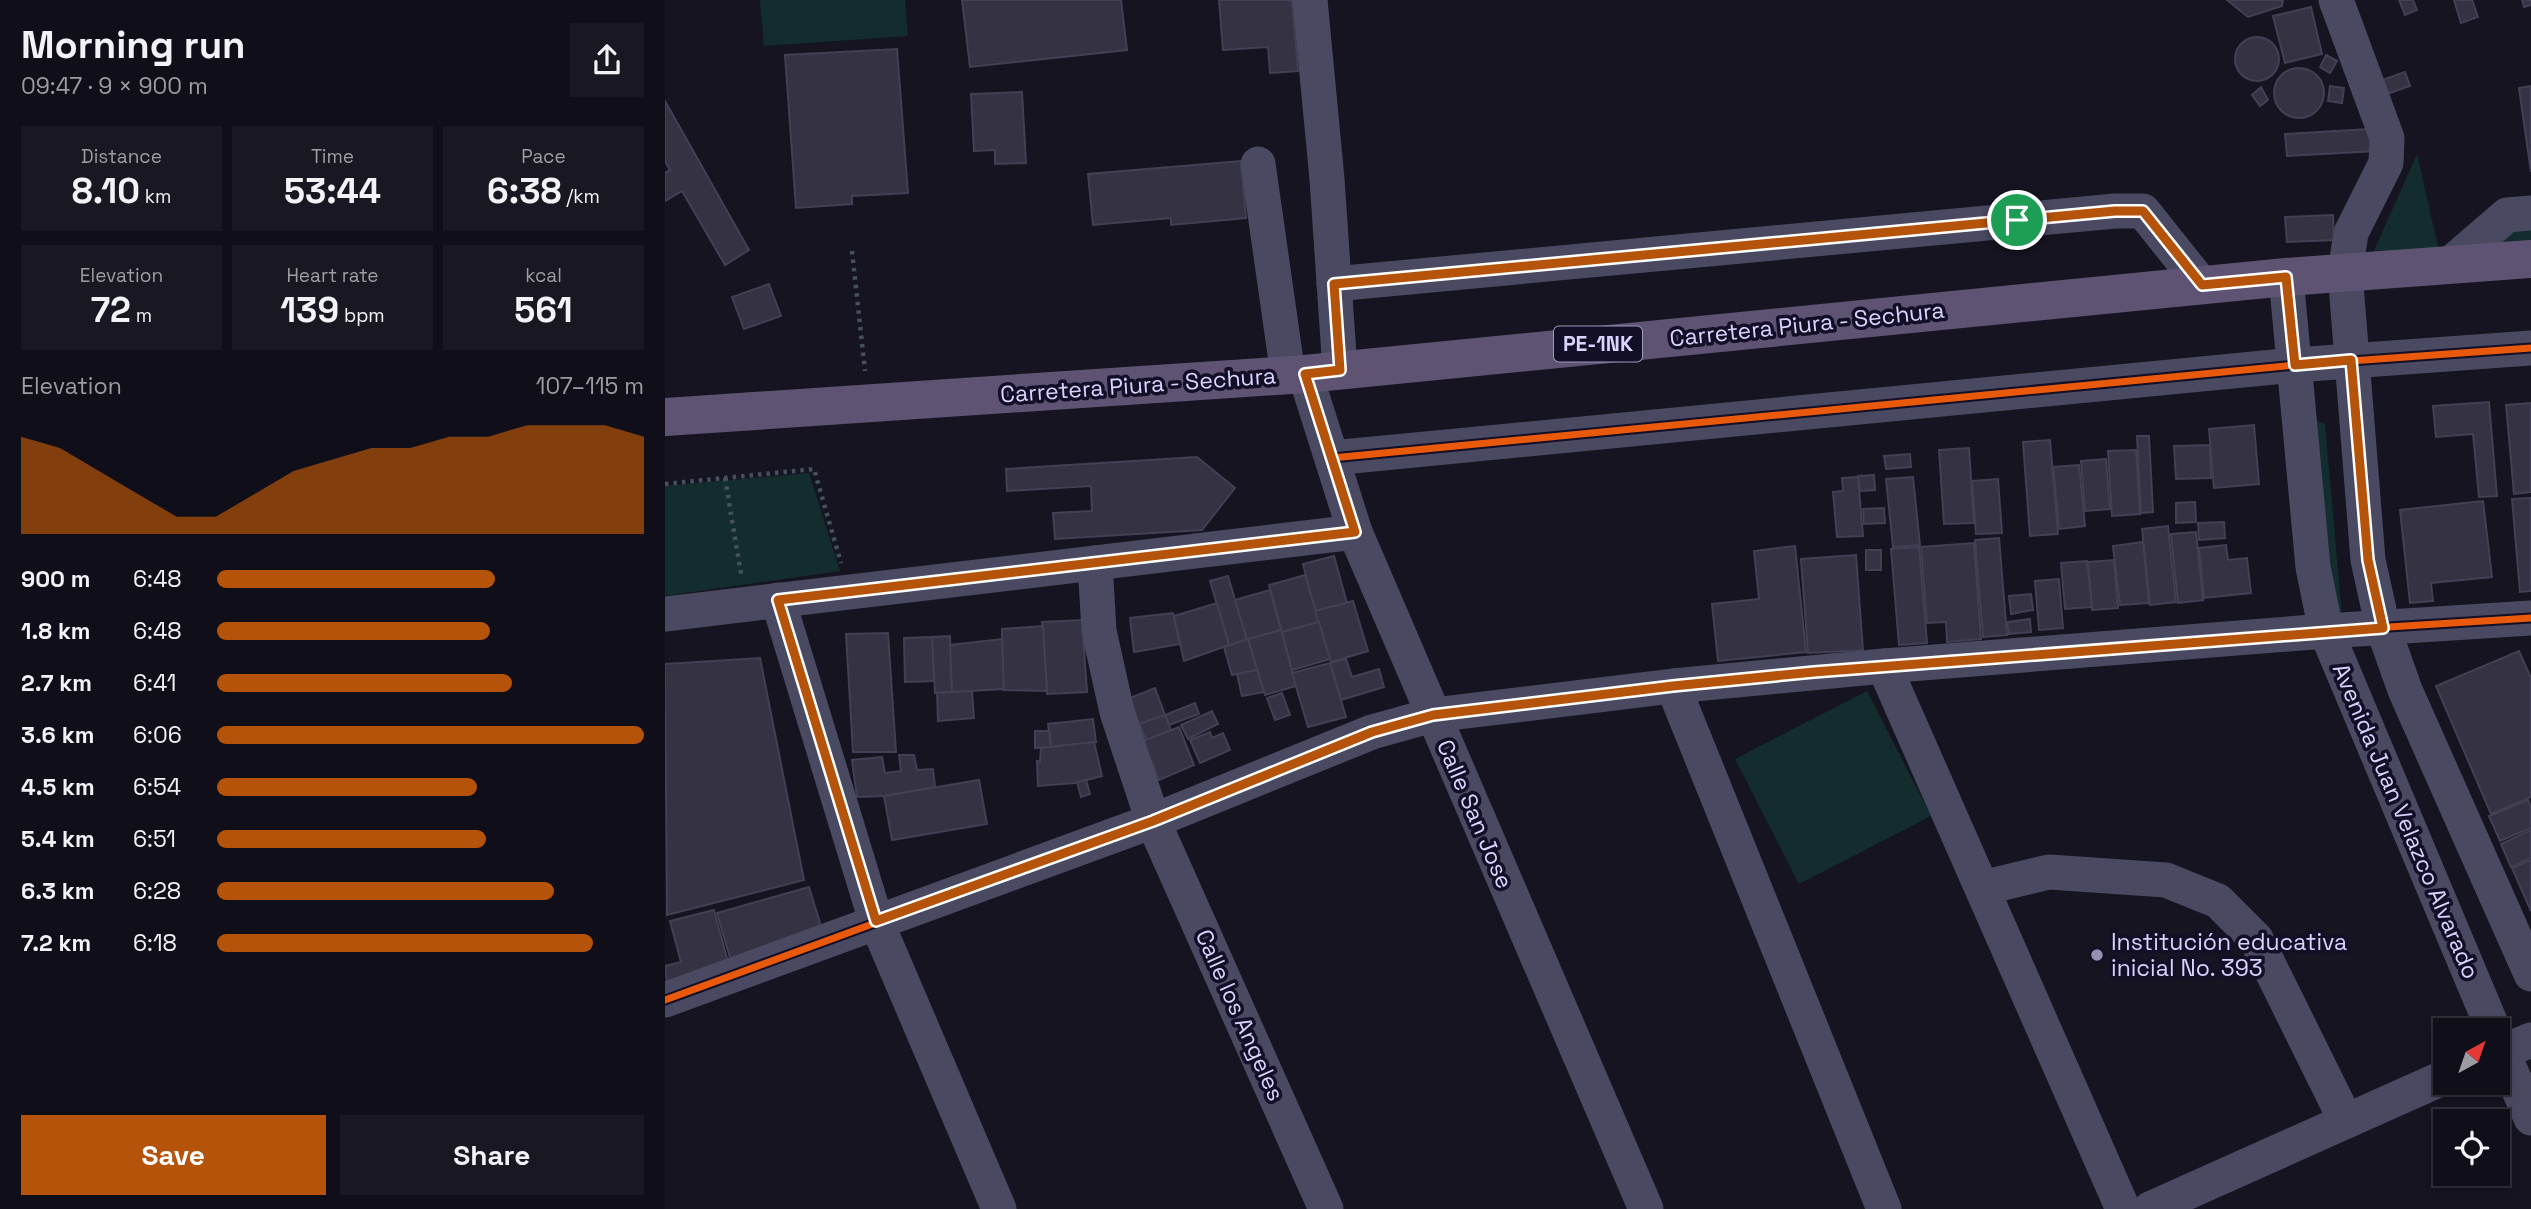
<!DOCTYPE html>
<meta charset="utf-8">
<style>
:root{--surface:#100f19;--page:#191822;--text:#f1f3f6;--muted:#9c9ca2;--line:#302f38;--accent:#b45309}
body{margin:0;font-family:"Space Grotesk",sans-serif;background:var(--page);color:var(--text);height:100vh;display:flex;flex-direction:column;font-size:26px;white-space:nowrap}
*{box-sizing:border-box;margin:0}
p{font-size:23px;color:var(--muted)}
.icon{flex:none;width:38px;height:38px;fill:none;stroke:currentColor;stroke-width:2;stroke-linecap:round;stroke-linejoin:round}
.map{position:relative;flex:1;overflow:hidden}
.side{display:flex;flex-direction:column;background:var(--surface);width:665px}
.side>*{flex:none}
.needle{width:46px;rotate:40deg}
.fabs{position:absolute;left:1768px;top:1018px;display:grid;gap:14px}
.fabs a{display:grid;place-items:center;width:77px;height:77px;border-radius:0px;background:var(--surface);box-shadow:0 4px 10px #0003,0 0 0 2px var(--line);font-size:35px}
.pin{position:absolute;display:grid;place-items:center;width:60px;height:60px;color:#fff;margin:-30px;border:4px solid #fff;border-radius:50%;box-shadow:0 2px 7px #0007}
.round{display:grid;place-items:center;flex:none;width:74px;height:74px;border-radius:0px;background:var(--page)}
.summary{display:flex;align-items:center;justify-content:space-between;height:119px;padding:0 21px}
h1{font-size:38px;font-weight:800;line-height:52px}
.figures{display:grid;grid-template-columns:repeat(3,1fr);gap:10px;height:119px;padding:7px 21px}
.figures div{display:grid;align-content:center;border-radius:0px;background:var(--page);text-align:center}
.figures b{font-size:35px;font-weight:800}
.figures small{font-size:19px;font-weight:400}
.figures p{font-size:19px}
.chart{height:196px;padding:14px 21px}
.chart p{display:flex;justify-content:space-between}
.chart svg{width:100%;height:126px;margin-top:7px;fill:var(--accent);opacity:.7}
.action{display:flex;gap:14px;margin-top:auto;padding:14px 21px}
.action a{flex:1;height:80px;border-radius:0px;background:var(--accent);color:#fff;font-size:28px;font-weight:800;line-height:80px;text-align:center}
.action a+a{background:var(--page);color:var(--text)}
ul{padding:0 21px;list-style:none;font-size:23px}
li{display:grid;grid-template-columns:112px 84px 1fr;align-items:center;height:52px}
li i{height:18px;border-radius:9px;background:var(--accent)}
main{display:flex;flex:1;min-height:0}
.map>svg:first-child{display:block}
</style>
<main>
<section class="side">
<div class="summary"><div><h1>Morning run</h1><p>09:47 · 9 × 900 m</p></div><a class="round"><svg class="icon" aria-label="share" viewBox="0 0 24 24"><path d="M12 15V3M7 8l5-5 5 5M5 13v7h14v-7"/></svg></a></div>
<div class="figures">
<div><p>Distance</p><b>8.10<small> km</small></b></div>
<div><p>Time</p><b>53:44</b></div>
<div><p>Pace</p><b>6:38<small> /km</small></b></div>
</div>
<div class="figures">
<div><p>Elevation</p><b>72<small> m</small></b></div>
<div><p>Heart rate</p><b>139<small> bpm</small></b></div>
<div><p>kcal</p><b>561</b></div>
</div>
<div class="chart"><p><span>Elevation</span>107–115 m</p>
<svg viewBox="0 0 160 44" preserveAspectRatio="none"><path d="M0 44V10L10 14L20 22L30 30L40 38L50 38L60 30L70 22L80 18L90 14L100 14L110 10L120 10L130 6L140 6L150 6L160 10V44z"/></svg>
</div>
<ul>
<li><b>900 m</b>6:48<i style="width:65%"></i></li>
<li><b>1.8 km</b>6:48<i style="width:64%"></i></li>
<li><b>2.7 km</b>6:41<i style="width:69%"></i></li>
<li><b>3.6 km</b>6:06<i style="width:100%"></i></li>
<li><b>4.5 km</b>6:54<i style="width:61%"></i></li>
<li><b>5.4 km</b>6:51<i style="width:63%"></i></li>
<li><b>6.3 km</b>6:28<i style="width:79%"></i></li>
<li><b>7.2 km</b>6:18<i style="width:88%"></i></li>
</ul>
<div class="action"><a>Save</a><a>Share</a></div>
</section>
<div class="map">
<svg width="1866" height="1209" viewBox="0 0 1866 1209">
<rect width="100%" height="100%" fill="#161421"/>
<g fill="#132c2d">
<polygon points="95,0 240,0 243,36 99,46"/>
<polygon points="1752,154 1774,251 1707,255"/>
<polygon points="1866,223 1866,251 1819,255 1849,224"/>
<polygon points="1653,421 1660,424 1677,615 1669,614 1648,423"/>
<polygon points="144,473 175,571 0,596 0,486"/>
<polygon points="1202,691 1266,816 1134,884 1070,759"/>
</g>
<g fill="#343243" stroke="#433f54" stroke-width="2">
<polygon points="297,0 456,0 462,50 305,67"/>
<polygon points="554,0 627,0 633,71 605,73 603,47 558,50"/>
<polygon points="1562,0 1618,0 1617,6 1583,17"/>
<polygon points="1734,0 1748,0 1752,10 1740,15"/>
<polygon points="1789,0 1807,0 1813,17 1796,23"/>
<polygon points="1857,0 1866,0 1866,5 1859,7"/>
<polygon points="1646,7 1657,54 1620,63 1608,16"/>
<circle cx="1592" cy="59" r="22"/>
<polygon points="232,49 243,193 187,196 187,204 131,208 120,55"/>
<polygon points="1661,55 1672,61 1665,73 1655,67"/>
<circle cx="1634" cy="93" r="25"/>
<polygon points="1740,72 1745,86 1722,94 1717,80"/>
<polygon points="1665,86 1679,88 1677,103 1663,101"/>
<polygon points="1866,86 1866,172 1854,88"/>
<polygon points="1596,87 1603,100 1595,106 1587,95"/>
<polygon points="357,92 361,163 330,164 330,150 309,151 306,94"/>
<polygon points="0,101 84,250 60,265 17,191 0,201 0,173 5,170 0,161"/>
<polygon points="1703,129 1712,151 1622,156 1620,134"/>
<polygon points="576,161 581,218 506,225 506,218 428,225 423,174"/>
<polygon points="1668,215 1669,240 1622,242 1620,217"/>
<polygon points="104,284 116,316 79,329 67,297"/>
<polygon points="1824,402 1832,496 1814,497 1808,434 1771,437 1768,406"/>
<polygon points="1866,403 1866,492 1849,494 1841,405"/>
<polygon points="1589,425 1594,484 1549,488 1544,429"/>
<polygon points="1472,436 1484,436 1488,512 1476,513"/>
<polygon points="1385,440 1393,534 1365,536 1358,442"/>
<polygon points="1545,445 1546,478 1511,479 1509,446"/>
<polygon points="1304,448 1309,523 1279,524 1274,450"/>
<polygon points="1471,450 1475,514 1447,516 1443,451"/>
<polygon points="1245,454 1246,467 1221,469 1219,456"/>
<polygon points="532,457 570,488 537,530 390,539 388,513 427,511 426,486 342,491 341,469"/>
<polygon points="1441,459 1445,509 1420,511 1416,461"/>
<polygon points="1414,465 1420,526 1394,529 1388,467"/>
<polygon points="1209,475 1210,490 1195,491 1193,476"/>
<polygon points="1193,477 1198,536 1172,537 1168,492 1178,491 1177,478"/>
<polygon points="1248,477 1255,545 1228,547 1221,479"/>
<polygon points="1333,479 1337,533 1311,534 1307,481"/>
<polygon points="1866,498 1866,591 1855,592 1847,499"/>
<polygon points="1818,501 1827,577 1766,583 1768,601 1745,603 1735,510"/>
<polygon points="1530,502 1531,522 1511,523 1511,503"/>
<polygon points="1219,508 1220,523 1199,524 1198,509"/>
<polygon points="1559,522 1560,538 1534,540 1533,523"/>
<polygon points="1503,526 1511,602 1485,605 1477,529"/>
<polygon points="1531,532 1538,600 1513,603 1506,534"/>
<polygon points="1334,538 1342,635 1318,637 1310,540"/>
<polygon points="1478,542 1484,603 1455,605 1448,546"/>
<polygon points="1309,543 1316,639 1282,642 1281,622 1262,623 1256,547"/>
<polygon points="1561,545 1563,560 1582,558 1586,593 1539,598 1534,548"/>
<polygon points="1130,546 1141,652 1053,661 1047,604 1094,599 1089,551"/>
<polygon points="1254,547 1262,643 1234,645 1226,549"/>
<rect x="1201" y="550" width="15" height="20"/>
<polygon points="1191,555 1198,650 1143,653 1136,559"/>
<polygon points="669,556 682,603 650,611 638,564"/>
<polygon points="1449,560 1453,608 1427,610 1423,562"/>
<polygon points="1422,561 1427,607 1400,609 1396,563"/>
<polygon points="640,575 654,622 617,632 604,585"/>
<polygon points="563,576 582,640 564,645 545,581"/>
<polygon points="1394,579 1398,628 1374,630 1370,581"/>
<polygon points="605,590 616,630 582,640 570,600"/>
<polygon points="1366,594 1368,610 1346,614 1344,596"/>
<polygon points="688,601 703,651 666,662 650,611"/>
<polygon points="552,603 564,645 519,661 509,616"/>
<polygon points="508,613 515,644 469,652 465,618"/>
<polygon points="1365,619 1366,632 1344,634 1342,622"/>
<polygon points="417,620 422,692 382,694 377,622"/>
<polygon points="654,622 665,659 627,670 617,632"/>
<polygon points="378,626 382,691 338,690 337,629"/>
<polygon points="616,630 631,686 600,695 583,639"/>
<polygon points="223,633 231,752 188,752 181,634"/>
<polygon points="285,636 287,692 270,693 267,637"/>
<polygon points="267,637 269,681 240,682 239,638"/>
<polygon points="337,639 339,689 287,692 285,645"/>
<polygon points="583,639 592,670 567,675 559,647"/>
<polygon points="1854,651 1866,678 1866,797 1826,814 1771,686"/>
<polygon points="95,658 139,880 2,915 0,664"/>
<polygon points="681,659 687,677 714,669 719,687 676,700 665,663"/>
<polygon points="665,663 681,717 643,727 627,673"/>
<polygon points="592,670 599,692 577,696 572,674"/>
<polygon points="490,688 500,715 474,724 465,698"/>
<polygon points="307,691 309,718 273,721 272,693"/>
<polygon points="617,693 625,715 610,720 602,698"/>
<polygon points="530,703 534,714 504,725 500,715"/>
<polygon points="547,711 553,724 523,739 516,725"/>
<polygon points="500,715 506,730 481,740 474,724"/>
<polygon points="428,719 431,742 386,747 383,724"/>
<polygon points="514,727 529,765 494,780 478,741"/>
<polygon points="370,731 384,731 386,747 370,748"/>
<polygon points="545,732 547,738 558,733 565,750 535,763 525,740"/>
<polygon points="429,742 437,776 410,783 373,786 372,761 375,762 376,748"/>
<polygon points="234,755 249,755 252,770 268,769 270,787 219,796 192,797 187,760 217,757 220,773 236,771"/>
<polygon points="314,780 322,824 227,840 219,796"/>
<polygon points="421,780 425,794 416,797 412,782"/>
<polygon points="1863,800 1866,807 1866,828 1835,841 1824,816"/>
<polygon points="1866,830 1866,858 1846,867 1836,844"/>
<polygon points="1866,860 1866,911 1847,868"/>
<polygon points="144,887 159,936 66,961 52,913"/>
<polygon points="49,910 64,966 2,982 0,966 16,962 5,921"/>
</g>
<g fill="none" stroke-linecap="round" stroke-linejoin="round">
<g stroke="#44505f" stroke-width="4.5" stroke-dasharray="3.5 5" stroke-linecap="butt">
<polyline points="187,251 200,371"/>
<polyline points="60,478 76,574"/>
<polyline points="0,484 149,469 176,563"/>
</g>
<g stroke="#4a4962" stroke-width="35">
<polyline points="645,0 662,179 675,370"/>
<polyline points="1671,0 1722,138 1721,163 1686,233 1680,272 1703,560 1718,628 1740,690 1866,974"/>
<polyline points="593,164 623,375"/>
<polyline points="1784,265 1842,215 1866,213"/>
<polyline points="1621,277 1648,567 1661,631 1829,1031"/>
<polyline points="669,284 1450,211 1478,211 1537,285"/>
<polyline points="640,374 690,532 981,1209"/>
<polyline points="667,458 1630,365 1866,348"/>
<polyline points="430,563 434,631 452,712 488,821 661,1209"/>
<polyline points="113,600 211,921 334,1209"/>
<polyline points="0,614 690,532"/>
<polyline points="1219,666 1458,1209"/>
<polyline points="1008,686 1219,1209"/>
<polyline points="1317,888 1384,872 1501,880 1553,901 1591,939 1681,1121"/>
<polyline points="0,1000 488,821 707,732 768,715 1008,686 1219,666 1661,631 1866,618"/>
<polyline points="1832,1039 1866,1118"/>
<polyline points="1832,1054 1866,1040"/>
<polyline points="1485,1209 1780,1077"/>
</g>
<polyline stroke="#5e5373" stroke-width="38" points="0,417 640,374 1621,277 1866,259"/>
<g stroke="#130f26" stroke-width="11">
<g id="cycleway">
<polyline points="667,458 1630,365 1866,348"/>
<polyline points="0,1000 488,821 707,732 768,715 1008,686 1219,666 1661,631 1866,618"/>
</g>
</g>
<use href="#cycleway" stroke="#e8590c" stroke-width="7"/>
</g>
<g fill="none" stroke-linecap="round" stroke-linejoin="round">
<g stroke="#fff" stroke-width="14">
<polygon id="route" points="1450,211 1478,211 1537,285 1621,277 1630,365 1686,360 1703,560 1718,628 1149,672 1008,686 768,715 707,732 488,821 211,921 113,600 690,532 640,374 675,370 669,284"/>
</g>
<use href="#route" stroke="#b45309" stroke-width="9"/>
</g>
<circle fill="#9591b1" stroke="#130f26" stroke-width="2.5" cx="1432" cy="955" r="7"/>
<g text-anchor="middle" stroke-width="7" stroke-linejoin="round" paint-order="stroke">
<rect fill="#130f26" stroke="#9e99be" stroke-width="2" x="889" y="326.5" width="88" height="35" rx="5"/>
<g font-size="21" font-weight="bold" fill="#d9d4ff">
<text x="933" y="351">PE-1NK</text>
</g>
<g font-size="23" fill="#d9d4ff" stroke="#130f26">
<text transform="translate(1142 324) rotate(-6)" y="8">Carretera Piura - Sechura</text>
<text transform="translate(473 385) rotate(-4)" y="8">Carretera Piura - Sechura</text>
<text transform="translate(810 814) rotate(67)" y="8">Calle San Jose</text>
<text transform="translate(1741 821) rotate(67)" y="8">Avenida Juan Velazco Alvarado</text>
<text transform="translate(575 1015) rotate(66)" y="8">Calle los Angeles</text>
</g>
<g font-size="23" fill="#d9d4ff" stroke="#130f26" text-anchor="start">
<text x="1446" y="950">Institución educativa<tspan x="1446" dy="26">inicial No. 393</tspan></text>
</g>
</g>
</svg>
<div class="fabs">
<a><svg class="needle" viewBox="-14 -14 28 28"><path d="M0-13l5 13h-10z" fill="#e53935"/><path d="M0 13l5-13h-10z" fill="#9c9ca2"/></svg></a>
<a><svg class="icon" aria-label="locate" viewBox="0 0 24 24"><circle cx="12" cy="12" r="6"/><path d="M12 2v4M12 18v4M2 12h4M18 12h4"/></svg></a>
</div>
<div class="pin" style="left:1352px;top:220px;background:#1e9e55"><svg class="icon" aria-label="arrive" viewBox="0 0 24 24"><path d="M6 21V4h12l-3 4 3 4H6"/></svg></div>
</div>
</main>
